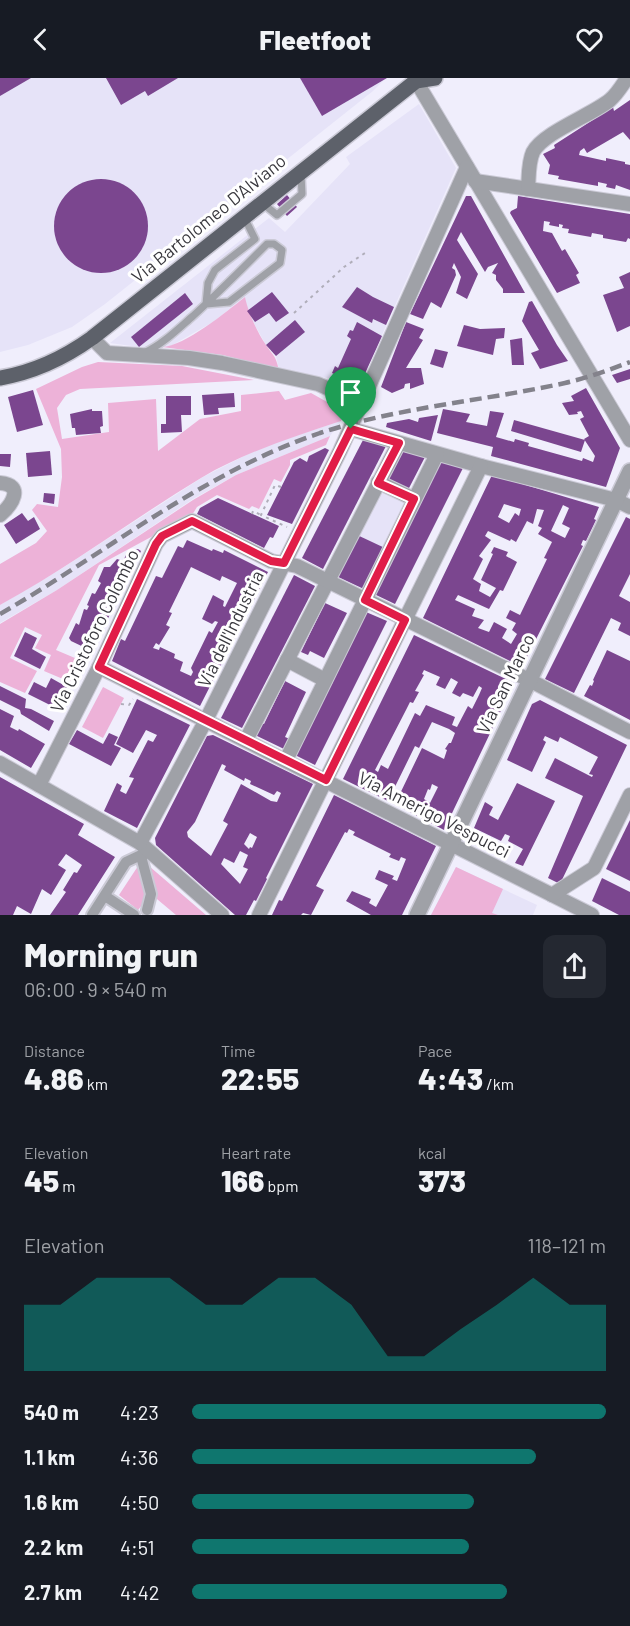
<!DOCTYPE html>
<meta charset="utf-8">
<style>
:root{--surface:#171b24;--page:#242831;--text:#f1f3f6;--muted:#9ea1a6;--accent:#0f766e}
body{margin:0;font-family:Barlow,sans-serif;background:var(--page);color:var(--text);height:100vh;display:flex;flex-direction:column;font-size:22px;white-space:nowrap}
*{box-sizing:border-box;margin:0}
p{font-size:20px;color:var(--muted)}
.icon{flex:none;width:33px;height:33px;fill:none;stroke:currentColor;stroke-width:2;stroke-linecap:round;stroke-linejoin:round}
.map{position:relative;height:837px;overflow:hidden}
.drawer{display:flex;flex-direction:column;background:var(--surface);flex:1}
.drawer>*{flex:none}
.pin{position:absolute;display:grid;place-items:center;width:51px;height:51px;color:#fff;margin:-62px -26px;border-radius:50% 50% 50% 0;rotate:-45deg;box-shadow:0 0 6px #0007}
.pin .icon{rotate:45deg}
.round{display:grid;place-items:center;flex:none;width:63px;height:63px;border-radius:12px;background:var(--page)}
.summary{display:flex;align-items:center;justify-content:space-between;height:102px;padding:0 24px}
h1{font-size:33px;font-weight:800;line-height:45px}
.figures{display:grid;grid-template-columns:repeat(3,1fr);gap:9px;height:102px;padding:6px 24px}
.figures div{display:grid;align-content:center}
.figures b{font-size:30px;font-weight:800}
.figures small{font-size:16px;font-weight:400}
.figures p{font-size:16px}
.chart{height:168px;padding:12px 24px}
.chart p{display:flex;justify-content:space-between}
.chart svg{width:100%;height:108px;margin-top:6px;fill:var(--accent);opacity:.7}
ul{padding:0 24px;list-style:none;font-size:20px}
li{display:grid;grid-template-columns:96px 72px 1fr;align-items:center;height:45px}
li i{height:15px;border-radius:8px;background:var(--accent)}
header{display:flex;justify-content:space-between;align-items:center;height:78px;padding:0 24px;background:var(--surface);font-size:27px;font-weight:800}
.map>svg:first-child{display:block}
</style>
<header><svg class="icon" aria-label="back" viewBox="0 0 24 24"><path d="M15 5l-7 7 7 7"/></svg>Fleetfoot<svg class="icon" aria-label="heart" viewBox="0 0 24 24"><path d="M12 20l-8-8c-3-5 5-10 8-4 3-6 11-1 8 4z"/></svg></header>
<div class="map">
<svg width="630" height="837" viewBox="0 0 630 837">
<rect width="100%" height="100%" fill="#f0eefc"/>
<g fill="#e6e3f8">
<polygon points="0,0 386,0 373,13 105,226 72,249 28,267 0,274"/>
<polygon points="419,26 456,90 358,311 334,301 279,292 276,278 266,267 247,233 245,219 213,244 169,269 139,269 110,265 269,140 285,154 350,86 346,79"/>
<polygon points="341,343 330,358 236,397 193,421 57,512 0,545 0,527 61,491 203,399 264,368"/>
<polygon points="378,409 410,425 366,512 334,497"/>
<polygon points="456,789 537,827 533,837 431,837"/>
</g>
<g fill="#edb2d8">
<path d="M245,219C248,234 257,254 266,267C274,279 275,276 279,292L223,277L162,269C185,268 226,234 245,219Z"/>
<path d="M98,284L182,288L254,302L80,311L66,317L57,330L62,361L109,354L108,325L156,321L158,373L200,341L241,333V317L279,313L285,322L311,315L345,334L341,343C293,359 245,374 201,400C133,441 70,489 0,527V486L36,465L47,453L32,432L37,426L58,429L62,399L61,371L36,311L82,289Z"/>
<polygon points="330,358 326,367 290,382 290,387 281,404 274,401 259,431 252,428 249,431 217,417 197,429 192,437 99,487 56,572 82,583 70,604 44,593 51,577 35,570 42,557 25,549 10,580 37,593 25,615 0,604 0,546 57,512 193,422 236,397"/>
<polygon points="103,609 124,620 103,660 82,649"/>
<polygon points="142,782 206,837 176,837 151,816 138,832 119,817"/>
<polygon points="456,789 503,811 492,835 498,837 431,837"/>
</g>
<g fill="#7b468f" fill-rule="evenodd">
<polygon points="0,0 31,0 0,18"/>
<polygon points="106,0 178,0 148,18 145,13 121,27"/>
<polygon points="300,0 387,0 322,38"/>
<polygon points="630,22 630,62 623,54 587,75 584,70 580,73 579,77 606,83 606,80 625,84 625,86 630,87 630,112 616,107 615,111 606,109 607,106 598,104 598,108 558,101 559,98 548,96 550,87 543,76 555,70 554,67 613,29 614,33"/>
<circle cx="101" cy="148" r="47"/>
<polygon points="287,117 297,129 287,138 277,126"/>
<polygon points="466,118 471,118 525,215 503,215 503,211 496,202 496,197 492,195 498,185 488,189 485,194 461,154 457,162 478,196 467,221 456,215 461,199 454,185 452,190 455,192 456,197 441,230 431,224 423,241 410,236"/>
<polygon points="518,118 630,136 630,161 628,160 626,164 603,160 603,157 592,155 591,159 568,155 569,151 562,150 563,147 559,146 559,149 549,147 550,144 544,143 543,153 552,155 562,173 565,171 579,195 576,197 580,205 557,215 510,135 511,133 517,130"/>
<polygon points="630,194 630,248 617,254 603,217 624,210 619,199"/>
<polygon points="357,209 373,219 394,229 386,247 373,241 372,245 342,229"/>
<polygon points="272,214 289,235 276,244 269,235 255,244 247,233"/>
<polygon points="185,215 193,226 139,269 131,259"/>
<polygon points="532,223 557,267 568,283 540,291 531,275 539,272 522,243 529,224"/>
<polygon points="295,242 305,254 276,278 266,267"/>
<polygon points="357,244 382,258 358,311 334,301 336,297 332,295 335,288 338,290 351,261 347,258 350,252 353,253"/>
<polygon points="406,244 424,251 419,260 423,262 406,290 421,290 424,306 410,311 410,305 405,306 404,310 392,315 381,309"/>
<polygon points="464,247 480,251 505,250 504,260 496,261 493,277 457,268"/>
<polygon points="522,260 524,287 512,287 510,262"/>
<polygon points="435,271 448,274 443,290 430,286"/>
<polygon points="630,291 630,301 617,305 612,297"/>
<polygon points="586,310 620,370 606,409 491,378 493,369 437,355 443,331 470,336 466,344 487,348 490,333 504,335 496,359 514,364 515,361 529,365 528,368 582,383 583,380 593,384 595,378 584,361 589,358 580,341 584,339 581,333 577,334 578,336 569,337 562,325 574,323 571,318"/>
<polygon points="33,312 43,347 17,354 8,319"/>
<polygon points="234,315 235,329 218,330 219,336 204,337 202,317"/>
<polygon points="166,318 191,318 191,337 181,337 182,354 161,355 161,346 166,346"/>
<polygon points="92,331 92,333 102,333 103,348 100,349 101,355 76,357 75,350 72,350 70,336"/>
<polygon points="438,337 431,363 386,349 387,345 409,341 418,344 419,340"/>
<polygon points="514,342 585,362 581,374 511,353"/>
<polygon points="363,362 386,368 323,491 302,480"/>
<polygon points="325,370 329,372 292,446 267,437 294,384 300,380 307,384 309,378"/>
<polygon points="50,373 52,397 28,399 26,375"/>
<polygon points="401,373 425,379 408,412 388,403"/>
<polygon points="0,376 11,376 10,389 0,388"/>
<polygon points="441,384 463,390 395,526 374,516"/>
<path d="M492,397L599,429L594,441L596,442L586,463L583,462L581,467L583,468L522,589L423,540ZM504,426L521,431L519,438L515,435L509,445L498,439ZM563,427L569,430L562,446L570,450L565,460L551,453ZM537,431L544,432L538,448L542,450L538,456L552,464L544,480L547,481L520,537L510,532L506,540L516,545L512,552L517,556L511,566L502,560L507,551L494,544L489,554L478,550L484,542L472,538L475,531L455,522L458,517L489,531L500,512L503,513L517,484L506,478L508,474L494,469L491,475L493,476L481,502L496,510L490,519L479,513L481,506L473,501L483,481L479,478L491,462L485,458L488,453L510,463L511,461L516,464L527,443L533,446Z"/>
<polygon points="44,415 55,416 54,426 43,424"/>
<polygon points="218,420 279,448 273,460 270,459 264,470 197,436 200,430"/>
<polygon points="22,435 28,443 34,439 40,451 16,466 4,447"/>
<polygon points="626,439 630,441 630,496 619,518 630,524 630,558 618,552 621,545 611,540 574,615 545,601"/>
<polygon points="355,456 387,471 366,512 334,497"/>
<path d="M187,462L212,473L213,471L223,475L224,472L268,494L200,628L112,583L121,561L125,563L156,498L162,500L178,468L183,470ZM191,489L220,503L222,498L237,505L225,529L223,528L224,523L213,517L202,541L212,546L215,543L218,544L212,555L209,553L191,590L193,594L191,598L180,593L183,584L174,580L175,576L160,569L159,572L153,570L156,565L159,567L170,549L166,547L172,535L169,534Z"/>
<polygon points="138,471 141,473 92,573 71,563 69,560 76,545 79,547 84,531 87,532 89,528 87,527 92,515 95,516 101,505 98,503 104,489 110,489 117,481 123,483 126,477 130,479 134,472"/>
<polygon points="294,497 315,508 242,650 221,640"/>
<polygon points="325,525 347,535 324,580 310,573 308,577 301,574"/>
<polygon points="366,534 387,543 315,687 295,677"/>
<polygon points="25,554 37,560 32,571 46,579 40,591 14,578"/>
<path d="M414,557L514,605L444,752L395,726L422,670L444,681L447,672L445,671L449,665H451L455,655L449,651L432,644L419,670L415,668L388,723L343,701ZM424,592L440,599L436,607L445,611L451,600L458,604L452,615L460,619L463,615L473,619L479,608L482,610L479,617L472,631L468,628L457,649L452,647L455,639L426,627L420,638L415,635L388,691L381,687L378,694L375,692L406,632L410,624L413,625L419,614L415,613L424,597L422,596ZM432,706L438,709L430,725L424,721L428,711L430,712Z"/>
<polygon points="607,572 630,583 630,642 584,618 590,607 592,608 594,603 593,602"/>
<polygon points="51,600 67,609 56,630 28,616 34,604 46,610"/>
<polygon points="285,603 306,614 285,659 290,661 284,671 255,657 260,645 264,646"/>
<polygon points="0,608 26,621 25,630 31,631 54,643 49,653 21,636 20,632 0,622"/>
<polygon points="137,621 190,647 137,750 104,733 117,705 122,708 120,713 126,716 134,700 129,699 148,662 153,664 157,657 146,652 133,675 116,666"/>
<polygon points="540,622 627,667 560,806 548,800 583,718 545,700 555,680 592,699 593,697 589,696 598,679 560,659 558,664 545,658 543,662 546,664 532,694 507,682 532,626"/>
<polygon points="0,631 14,638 10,649 18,653 19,651 45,666 31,690 0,672"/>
<polygon points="77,652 103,666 109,655 118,659 114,667 121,670 111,688 69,666"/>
<path d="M213,657L313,706L266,800L267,801L256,823L254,822L246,837H235L156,767L155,760L207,658ZM222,686L226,688L224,692L244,703L245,700L251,703L250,706L274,717L277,713L281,715L277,724L271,723L241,706L223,743L228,746L211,778L188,759L187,754L195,744ZM250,755L257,759L252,770L250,769L249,771L244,766ZM240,773L248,777L243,789L248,791L240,806L221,786L224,780L234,785Z"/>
<polygon points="0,699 84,746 78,757 115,779 78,837 50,837 66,814 63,812 74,794 77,795 82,787 66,776 58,787 66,792 51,817 42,811 31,836 17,828 13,837 0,837"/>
<polygon points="517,705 555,723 523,788 515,785 523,771 508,763 510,758 505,756 501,763 474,750 485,724 493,729 489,737 498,742"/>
<polygon points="334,717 436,768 402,837 371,837 346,823 352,813 371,821 369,825 376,829 388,807 375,801 379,792 394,798 392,801 397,803 406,781 401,779 399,783 389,779 391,776 353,757 355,754 349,751 347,755 345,754 316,808 324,812 311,837 303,835 301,837 272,837 279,822 282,823"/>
<polygon points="630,742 630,803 606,791"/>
<polygon points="602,800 630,814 630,837 619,837 592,823"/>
</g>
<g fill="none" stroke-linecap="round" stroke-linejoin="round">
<g stroke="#cbcad6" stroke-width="10">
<g id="service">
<polyline points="261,124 277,137 302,116 301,97"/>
<path d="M144,275C163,266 178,251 193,238C218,215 243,190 267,166H274L282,172L280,185L229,224L206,226L208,205L215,192L255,161L244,139"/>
</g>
</g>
<g stroke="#cbcad6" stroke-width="14">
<g id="pedestrian">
<polyline points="105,818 134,837"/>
<polyline points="92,837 126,784 143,776 142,782 151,816 147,832"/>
</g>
</g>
<g stroke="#cbcad6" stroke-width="16">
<g id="minor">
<polyline points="416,3 630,362"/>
<polyline points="475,103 630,126"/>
<path d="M528,111C529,99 528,85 533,74C544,54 592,37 610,22C617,16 622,8 627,0"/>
<polyline points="92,260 107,275 189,280 222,285 318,306 362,326"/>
<polyline points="351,351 481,388 616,422 630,429"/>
<polyline points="378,404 414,421"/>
<path d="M0,405C25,407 12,427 0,437"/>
<polyline points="287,582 325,602"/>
<polyline points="99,589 592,837"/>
<polyline points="246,662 399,365"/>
<polyline points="286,682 437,376"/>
<polyline points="0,685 140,765 222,837"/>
<polyline points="39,707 99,589 156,466 162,458 192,443 271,483 297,488 529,602 630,654"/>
<polyline points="140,765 206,642 340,373 467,89"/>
<polyline points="552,817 594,790 630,717"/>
<polyline points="259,837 481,388"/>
</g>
</g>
<g stroke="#cbcad6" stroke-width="18">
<polyline id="tertiary" points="417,837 630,393"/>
</g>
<g stroke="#cbcad6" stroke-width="18">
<path id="primary" d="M0,300C35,294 64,280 92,260L416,3L435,0"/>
</g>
<g stroke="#b0aeba" stroke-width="2" stroke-dasharray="3 4.5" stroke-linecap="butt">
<polyline points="294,235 344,189 368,173"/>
<polyline points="281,409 275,407 261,437 287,449"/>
<polyline points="252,436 253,433 261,437"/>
<polyline points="121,626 129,627 133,621"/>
</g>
<use href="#service" stroke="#9fa1a7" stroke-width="7"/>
<use href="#pedestrian" stroke="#9fa1a7" stroke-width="10"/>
<use href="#minor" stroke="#9fa1a7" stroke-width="14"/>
<use href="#tertiary" stroke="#9fa1a7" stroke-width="15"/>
<use href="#primary" stroke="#5d616a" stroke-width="15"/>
<path stroke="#83828b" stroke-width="4.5" stroke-dasharray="12 6" stroke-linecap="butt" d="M0,536C106,475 202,395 320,355C400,329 483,323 565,305C587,300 609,292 630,284"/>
</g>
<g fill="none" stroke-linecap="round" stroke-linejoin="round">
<g stroke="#fff" stroke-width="12">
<polygon id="route" points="351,351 399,365 378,405 414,421 365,522 405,542 326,702 99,589 156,466 162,458 192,443 271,483 284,485"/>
</g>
<use href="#route" stroke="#e11d48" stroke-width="8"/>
</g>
<g text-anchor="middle" stroke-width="6" stroke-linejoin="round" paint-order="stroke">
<g font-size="18" fill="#39383e" stroke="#fff">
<text transform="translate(209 141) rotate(-39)" y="6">Via Bartolomeo D'Alviano</text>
<text transform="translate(231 551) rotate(-64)" y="6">Via dell'Industria</text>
<text transform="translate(95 553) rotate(-64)" y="6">Via Cristoforo Colombo</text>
<text transform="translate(506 606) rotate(-64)" y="6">Via San Marco</text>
<text transform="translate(434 737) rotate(27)" y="6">Via Amerigo Vespucci</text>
</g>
</g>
</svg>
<div class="pin" style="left:351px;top:351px;background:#1e9e55"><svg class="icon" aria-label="arrive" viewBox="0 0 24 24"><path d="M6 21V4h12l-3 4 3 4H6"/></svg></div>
</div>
<section class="drawer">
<div class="summary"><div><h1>Morning run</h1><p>06:00 · 9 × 540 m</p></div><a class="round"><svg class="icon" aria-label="share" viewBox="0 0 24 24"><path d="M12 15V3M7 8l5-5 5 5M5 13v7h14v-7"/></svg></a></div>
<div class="figures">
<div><p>Distance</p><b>4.86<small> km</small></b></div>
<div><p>Time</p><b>22:55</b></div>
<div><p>Pace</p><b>4:43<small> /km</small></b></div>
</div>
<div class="figures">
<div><p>Elevation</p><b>45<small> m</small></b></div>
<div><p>Heart rate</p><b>166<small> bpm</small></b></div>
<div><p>kcal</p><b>373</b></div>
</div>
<div class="chart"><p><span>Elevation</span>118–121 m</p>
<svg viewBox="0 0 160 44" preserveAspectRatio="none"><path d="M0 44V17L10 17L20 6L30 6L40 6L50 17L60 17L70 6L80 6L90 17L100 38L110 38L120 27L130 17L140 6L150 17L160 17V44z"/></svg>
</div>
<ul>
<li><b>540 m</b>4:23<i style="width:100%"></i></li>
<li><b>1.1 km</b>4:36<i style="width:83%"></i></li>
<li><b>1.6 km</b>4:50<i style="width:68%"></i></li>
<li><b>2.2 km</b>4:51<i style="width:67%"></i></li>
<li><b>2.7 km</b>4:42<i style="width:76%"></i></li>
</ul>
</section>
